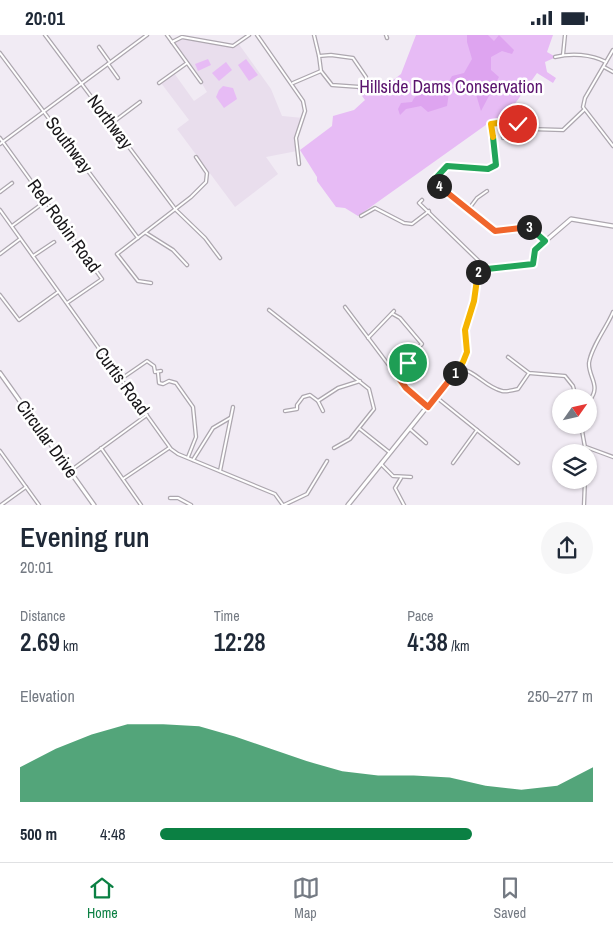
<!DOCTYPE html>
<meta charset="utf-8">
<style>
:root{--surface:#fff;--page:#f6f6f7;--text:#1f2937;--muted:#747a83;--line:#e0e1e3;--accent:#0b8043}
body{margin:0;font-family:"Archivo Narrow",sans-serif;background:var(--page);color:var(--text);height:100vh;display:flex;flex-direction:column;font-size:19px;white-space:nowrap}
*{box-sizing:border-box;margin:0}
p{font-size:16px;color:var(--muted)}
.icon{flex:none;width:28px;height:28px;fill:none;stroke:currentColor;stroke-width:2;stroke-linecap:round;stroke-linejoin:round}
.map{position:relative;height:470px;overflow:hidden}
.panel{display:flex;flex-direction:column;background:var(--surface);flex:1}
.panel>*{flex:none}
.needle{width:32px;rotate:56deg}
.controls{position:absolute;left:552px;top:354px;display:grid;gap:10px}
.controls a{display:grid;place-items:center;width:45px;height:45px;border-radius:50%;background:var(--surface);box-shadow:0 1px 4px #0004;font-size:25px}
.pin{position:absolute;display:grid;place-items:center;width:42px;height:42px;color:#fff;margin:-21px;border:2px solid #fff;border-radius:50%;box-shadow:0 1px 5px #0007}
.km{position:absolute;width:25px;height:25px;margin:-12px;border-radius:50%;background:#222;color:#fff;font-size:14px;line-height:25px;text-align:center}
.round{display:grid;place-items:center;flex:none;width:52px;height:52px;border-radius:26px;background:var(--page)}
.headline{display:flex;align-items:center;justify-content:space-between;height:85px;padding:0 20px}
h1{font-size:28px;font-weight:600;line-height:38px}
.stats{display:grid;grid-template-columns:repeat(3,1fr);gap:8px;height:85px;padding:5px 20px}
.stats div{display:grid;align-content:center}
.stats b{font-size:25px;font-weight:600}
.stats small{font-size:14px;font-weight:400}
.stats p{font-size:14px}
.chart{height:140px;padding:10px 20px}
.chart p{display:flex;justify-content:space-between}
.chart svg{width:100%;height:90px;margin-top:5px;fill:var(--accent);opacity:.7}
ul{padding:0 20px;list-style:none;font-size:16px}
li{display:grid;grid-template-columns:80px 60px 1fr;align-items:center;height:38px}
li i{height:12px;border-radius:6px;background:var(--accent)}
.status{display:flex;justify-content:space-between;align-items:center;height:35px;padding:0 25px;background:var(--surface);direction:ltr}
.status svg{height:14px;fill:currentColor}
.menu{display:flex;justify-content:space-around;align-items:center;height:70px;border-top:1px solid var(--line);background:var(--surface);font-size:14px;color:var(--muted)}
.menu a{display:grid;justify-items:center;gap:2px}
.menu .active{color:var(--accent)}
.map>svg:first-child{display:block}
</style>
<div class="status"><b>20:01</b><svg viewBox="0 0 49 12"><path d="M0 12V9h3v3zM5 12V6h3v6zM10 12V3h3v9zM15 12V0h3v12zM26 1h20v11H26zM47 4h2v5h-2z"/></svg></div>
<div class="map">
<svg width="613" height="470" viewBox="0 0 613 470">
<rect width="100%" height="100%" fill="#f1ebf4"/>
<polygon fill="#e9deed" points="182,3 230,12 238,8 271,54 282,81 303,83 297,99 297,116 266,122 278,139 235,172 177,94 189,85 161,48 174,38 194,66 207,57 201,47 203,46 175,8"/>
<g fill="#e7bbf5">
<polygon points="416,0 553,0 547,17 554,21 554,23 545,27 547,37 556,43 553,48 537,38 509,77 490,87 358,181 345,173 336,172 317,146 317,142 300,115 332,91 333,81 354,75 365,65 357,54 365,51 367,46 379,56 401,39"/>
<polygon points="208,24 211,30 198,36 195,29"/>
<polygon points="246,24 258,40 249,46 238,30"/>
<polygon points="226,27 232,35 219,46 212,38"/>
<polygon points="223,51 233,53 237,64 224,73 216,62 219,55"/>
</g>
<path fill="#dea4f0" d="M467,0H488L494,6L499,0L514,15L512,19L502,16L491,22V35L499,42L481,76L475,56L469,54L449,58L447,71L428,77L421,71L406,74L400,80L398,74L401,68L412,67C416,56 435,51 445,53L452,41L464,38L472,24L467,7Z"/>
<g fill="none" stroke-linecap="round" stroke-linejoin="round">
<g stroke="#ada7af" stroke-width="4.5">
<g id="street">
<polyline points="45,0 176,175 205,203 220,223"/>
<polyline points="167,0 201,47"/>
<polyline points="257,0 303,66 305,76 296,103 299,129"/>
<polyline points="314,0 319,21"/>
<polyline points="386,0 387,3"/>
<polyline points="172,7 182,2 233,11 249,0"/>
<polyline points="99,12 109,26"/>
<polyline points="613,15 585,63 583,72 613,111"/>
<polyline points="0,18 138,203"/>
<polygon points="331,20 353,23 366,42 365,49 360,52 332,50 321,36 319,21"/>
<polyline points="563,20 565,0"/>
<path d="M555,22C571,18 591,19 606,27"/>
<polyline points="108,29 118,43"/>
<polyline points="604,32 613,37"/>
<polyline points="159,48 187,28"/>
<polyline points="293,48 321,36"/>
<polyline points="502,87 503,103"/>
<polyline points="112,88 140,67"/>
<polyline points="0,103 102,244 67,268"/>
<polyline points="0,109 147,0"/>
<polyline points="0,157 12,148"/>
<polyline points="422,165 419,168 421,170 487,234"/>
<polyline points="0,175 171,414 178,419 275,459 283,470"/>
<polyline points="468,175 477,163 487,156"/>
<polyline points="361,181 375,173 404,188 412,189 429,176"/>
<polyline points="12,191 46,166"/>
<polyline points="146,198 173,215 187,230"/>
<polyline points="545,206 529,192 494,195 435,148 434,145 447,131 489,134 496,130 491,89 512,86 530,94 563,95 584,75"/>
<polyline points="0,219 20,204"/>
<polyline points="33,221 54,207"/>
<polyline points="151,248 138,246 117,219 191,162 206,147 207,138 196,122"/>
<polyline points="0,260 19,285 58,257"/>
<polyline points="345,272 406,353 428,371"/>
<polyline points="269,275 369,354 374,374 350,404 334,413"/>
<polyline points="393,279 400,283 422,309 412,319 410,325 396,338"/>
<polyline points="368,303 394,276"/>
<polyline points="508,322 529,338 565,341 573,351 576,362"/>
<path d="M459,333C476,336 485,352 502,356C506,357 514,355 518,354L529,338"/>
<polyline points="158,338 159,348 163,349 169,346 176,348 193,372 196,402 188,422"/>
<polyline points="121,344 147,326 154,331 155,337 161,336"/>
<polyline points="436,362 518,428"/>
<polyline points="318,366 323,376"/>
<path d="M589,366C602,351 588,342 589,328C591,312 607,292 613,277"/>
<polyline points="285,376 297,374 297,370 303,362 310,360 318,366 338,353 360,346"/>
<polyline points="581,390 586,418"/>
<polyline points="360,394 389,417"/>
<polyline points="410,394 426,408"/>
<polyline points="586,412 613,422"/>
<polyline points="101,413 141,470"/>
<polyline points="0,416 39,470"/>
<polyline points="193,425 213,393 230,383"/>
<polyline points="453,428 477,395"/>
<polyline points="381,429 393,441 411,442"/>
<polyline points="70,436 147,380"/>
<polyline points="220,436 233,372"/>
<polyline points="401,443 395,453 404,470"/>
<polyline points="123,444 169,413"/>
<polyline points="170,463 178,463 191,470"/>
<polyline points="1,470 26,452"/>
<polyline points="284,470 307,459 327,426"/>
<polyline points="584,470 585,445"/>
</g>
</g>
<g stroke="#ada7af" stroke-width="5.5">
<g id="secondary">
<polyline points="0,338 94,470"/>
<polyline points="348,470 463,327 467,317 465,295 474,267 477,239 479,235 533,229 535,215 571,184 613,191"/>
</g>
</g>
<use href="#street" stroke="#fff" stroke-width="2"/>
<use href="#secondary" stroke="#fff" stroke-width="3"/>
</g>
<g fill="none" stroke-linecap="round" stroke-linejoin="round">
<g stroke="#fff" stroke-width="10">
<polyline id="split-1" points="408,328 396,339 406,353 428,372 455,338"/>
</g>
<g stroke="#fff" stroke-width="10">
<polyline id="split-2" points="455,338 463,327 467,317 465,295 474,266 478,237"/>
</g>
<g stroke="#fff" stroke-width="10">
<polyline id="split-3" points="478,237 487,234 533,229 535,215 545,206 529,192"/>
</g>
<g stroke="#fff" stroke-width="10">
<polyline id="split-4" points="439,151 495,196 529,192"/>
</g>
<g stroke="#fff" stroke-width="10">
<polyline id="split-5" points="439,151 434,145 447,131 488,134 496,130 493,102"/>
</g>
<g stroke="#fff" stroke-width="10">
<polyline id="split-6" points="493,102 491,89 511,86 518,89"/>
</g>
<use href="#split-1" stroke="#f0652b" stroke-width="6"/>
<use href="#split-2" stroke="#f5b400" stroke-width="6"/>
<use href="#split-3" stroke="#22a559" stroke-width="6"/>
<use href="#split-4" stroke="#f0652b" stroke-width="6"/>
<use href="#split-5" stroke="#22a559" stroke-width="6"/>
<use href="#split-6" stroke="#f5b400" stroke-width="6"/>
</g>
<g text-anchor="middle" stroke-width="5" stroke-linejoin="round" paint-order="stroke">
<g font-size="18" fill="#5a126d" stroke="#fff">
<text x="451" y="58">Hillside Dams Conservation</text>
</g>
<g font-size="18" fill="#181619" stroke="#fff">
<text transform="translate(110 87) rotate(53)" y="6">Northway</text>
<text transform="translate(69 110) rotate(53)" y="6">Southway</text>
<text transform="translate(64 191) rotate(54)" y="6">Red Robin Road</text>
<text transform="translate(122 346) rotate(54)" y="6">Curtis Road</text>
<text transform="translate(47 404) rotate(54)" y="6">Circular Drive</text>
</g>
</g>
</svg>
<div class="controls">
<a><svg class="needle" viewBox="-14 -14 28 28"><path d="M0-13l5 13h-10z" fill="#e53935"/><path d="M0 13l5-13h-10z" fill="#747a83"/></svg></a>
<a><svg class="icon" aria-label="layers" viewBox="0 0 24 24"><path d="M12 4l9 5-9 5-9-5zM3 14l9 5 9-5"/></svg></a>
</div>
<div class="pin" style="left:408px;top:328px;background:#1e9e55"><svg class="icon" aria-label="arrive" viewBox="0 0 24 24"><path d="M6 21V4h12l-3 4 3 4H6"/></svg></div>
<div class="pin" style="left:518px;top:89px;background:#d93025"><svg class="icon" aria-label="check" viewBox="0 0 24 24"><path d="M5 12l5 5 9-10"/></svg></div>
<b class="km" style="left:455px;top:338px">1</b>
<b class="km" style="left:478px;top:237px">2</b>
<b class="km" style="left:529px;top:192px">3</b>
<b class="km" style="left:439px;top:151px">4</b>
</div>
<section class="panel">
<div class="headline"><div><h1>Evening run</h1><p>20:01</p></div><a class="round"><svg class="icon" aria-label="share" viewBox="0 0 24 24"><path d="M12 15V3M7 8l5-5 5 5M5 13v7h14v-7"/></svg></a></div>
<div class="stats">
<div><p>Distance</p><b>2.69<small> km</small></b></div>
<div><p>Time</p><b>12:28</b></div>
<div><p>Pace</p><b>4:38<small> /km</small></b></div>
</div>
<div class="chart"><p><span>Elevation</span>250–277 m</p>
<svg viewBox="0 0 160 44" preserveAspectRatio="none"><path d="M0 44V27L10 18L20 11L30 6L40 6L50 7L60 12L70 18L80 24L90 29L100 31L110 31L120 32L130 36L140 38L150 36L160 27V44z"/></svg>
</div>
<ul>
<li><b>500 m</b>4:48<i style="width:72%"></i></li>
</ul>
</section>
<nav class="menu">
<a class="active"><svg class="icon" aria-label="home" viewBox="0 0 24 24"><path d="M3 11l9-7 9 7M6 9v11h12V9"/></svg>Home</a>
<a><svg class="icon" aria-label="map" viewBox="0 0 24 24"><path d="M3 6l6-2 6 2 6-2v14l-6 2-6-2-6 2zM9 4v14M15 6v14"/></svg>Map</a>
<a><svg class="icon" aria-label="saved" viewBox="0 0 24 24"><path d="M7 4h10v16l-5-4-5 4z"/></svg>Saved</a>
</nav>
